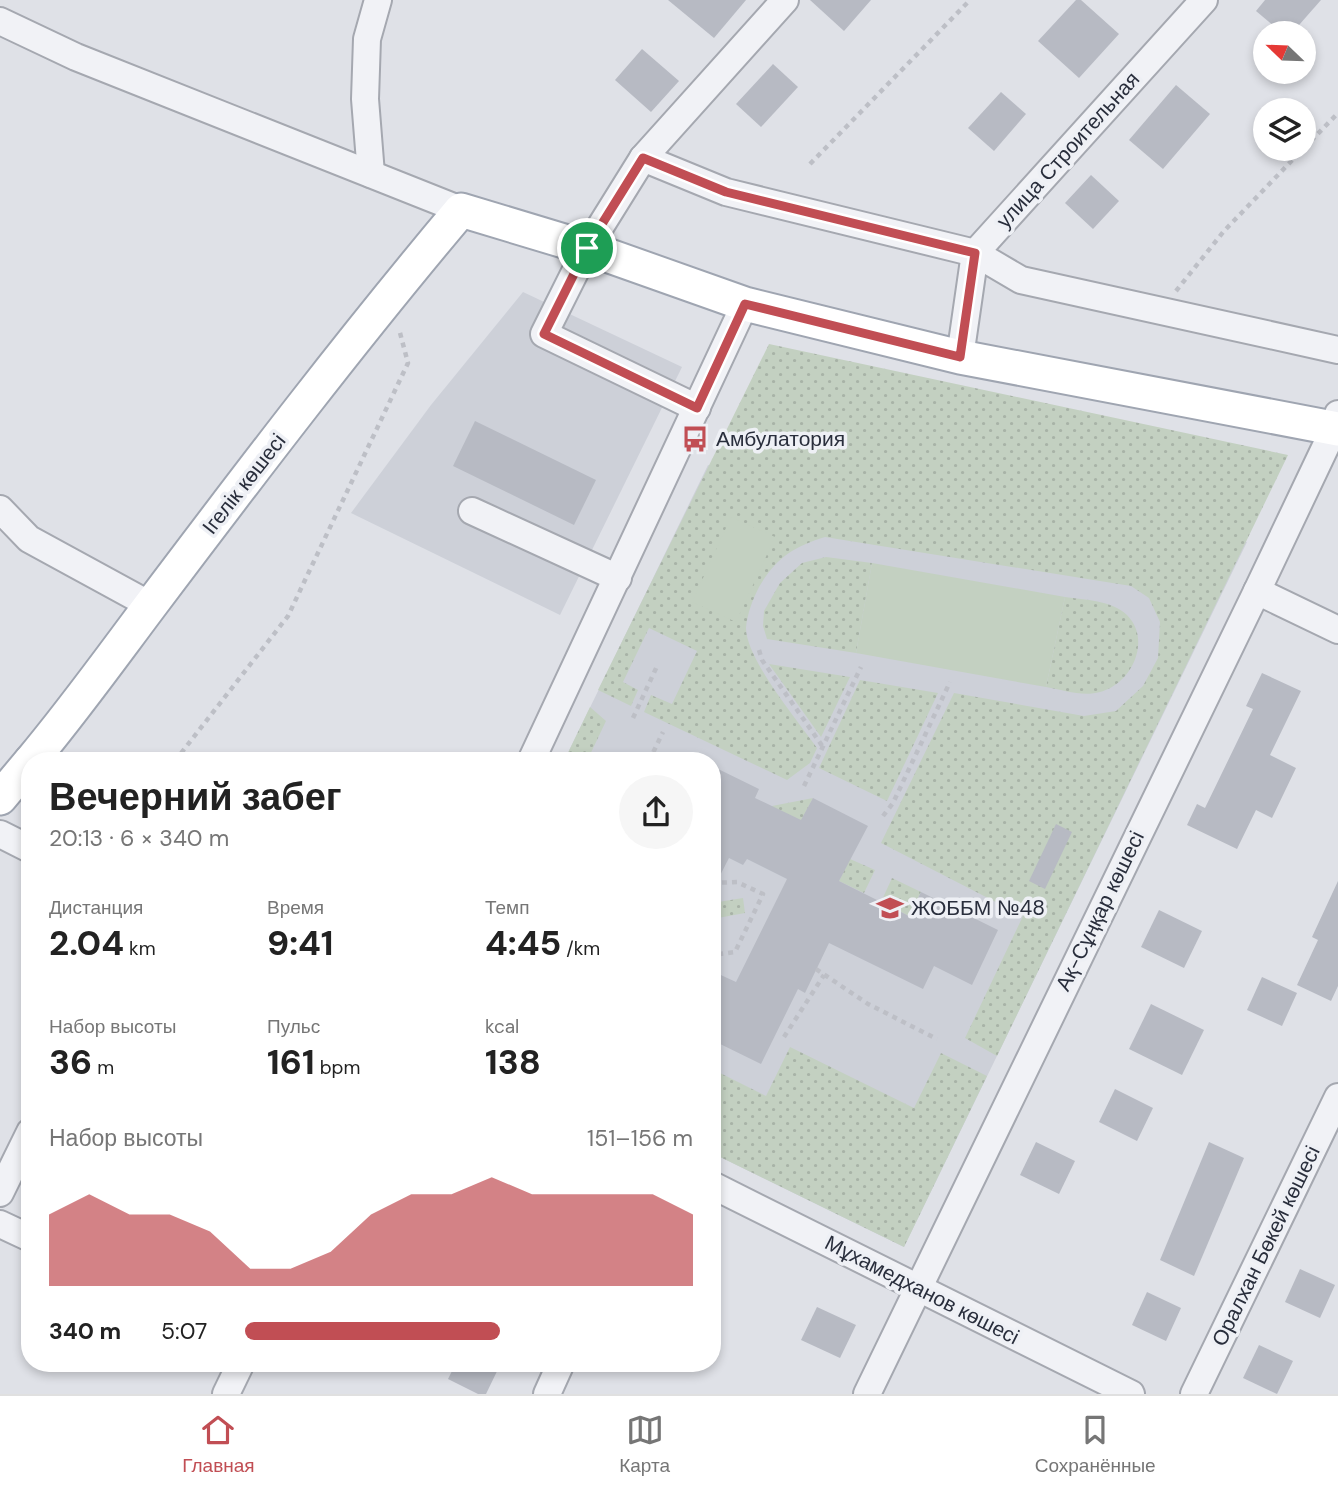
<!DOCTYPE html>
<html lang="ru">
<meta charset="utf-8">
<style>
:root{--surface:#fff;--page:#f6f6f6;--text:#222;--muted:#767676;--line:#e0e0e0;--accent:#c14e54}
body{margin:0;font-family:"DM Sans",sans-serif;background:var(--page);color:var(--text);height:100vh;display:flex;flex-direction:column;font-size:26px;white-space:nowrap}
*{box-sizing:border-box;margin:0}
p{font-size:23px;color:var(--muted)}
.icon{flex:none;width:38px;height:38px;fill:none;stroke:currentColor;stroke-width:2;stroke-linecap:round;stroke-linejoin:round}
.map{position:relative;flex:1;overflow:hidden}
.sheet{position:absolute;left:21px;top:752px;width:700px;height:620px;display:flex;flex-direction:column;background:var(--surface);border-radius:28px;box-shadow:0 4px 10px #0003}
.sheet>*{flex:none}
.needle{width:46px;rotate:293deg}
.tools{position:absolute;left:1253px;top:21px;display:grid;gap:14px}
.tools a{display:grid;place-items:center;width:63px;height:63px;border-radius:50%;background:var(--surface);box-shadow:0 4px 10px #0003;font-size:35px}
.pin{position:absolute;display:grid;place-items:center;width:60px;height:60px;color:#fff;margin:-30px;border:4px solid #fff;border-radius:50%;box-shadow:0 2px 7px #0007}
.round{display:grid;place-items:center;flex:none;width:74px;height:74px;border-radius:37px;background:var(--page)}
.overview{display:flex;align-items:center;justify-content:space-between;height:119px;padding:0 28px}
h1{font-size:38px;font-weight:700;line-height:52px}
.metrics{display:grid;grid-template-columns:repeat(3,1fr);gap:10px;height:119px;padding:7px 28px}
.metrics div{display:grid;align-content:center}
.metrics b{font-size:35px;font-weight:700}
.metrics small{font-size:19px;font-weight:400}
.metrics p{font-size:19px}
.chart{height:196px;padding:14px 28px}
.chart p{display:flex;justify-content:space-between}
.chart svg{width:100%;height:126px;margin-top:7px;fill:var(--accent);opacity:.7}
ul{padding:0 28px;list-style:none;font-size:23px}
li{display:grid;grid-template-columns:112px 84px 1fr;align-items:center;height:52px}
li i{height:18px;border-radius:9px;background:var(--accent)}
.tabs{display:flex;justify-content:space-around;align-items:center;height:98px;border-top:2px solid var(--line);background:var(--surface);font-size:19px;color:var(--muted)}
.tabs a{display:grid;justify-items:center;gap:4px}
.tabs .active{color:var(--accent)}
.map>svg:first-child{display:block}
</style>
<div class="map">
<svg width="1338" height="1394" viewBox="0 0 1338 1394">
<defs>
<pattern id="grass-dots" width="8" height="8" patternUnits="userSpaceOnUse" patternTransform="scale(1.75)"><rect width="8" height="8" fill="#c3d0c1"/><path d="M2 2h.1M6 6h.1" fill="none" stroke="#a8b3a7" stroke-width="1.8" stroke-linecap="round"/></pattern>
</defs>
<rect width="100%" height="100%" fill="#dfe1e7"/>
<g fill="#cdd0d8">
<polygon points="523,292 682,367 560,615 351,513 431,405"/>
<polygon points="708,465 1247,542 904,1247 712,1153 712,761 564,761"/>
</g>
<g fill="url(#grass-dots)">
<path d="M769,344L1288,455L997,1056L965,1038L1023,916L881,843L954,693L1084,716L1116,711L1143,686L1158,658L1160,622L1149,598L1131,586L825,537C793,547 776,558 759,587C753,599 747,614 746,628C746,659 798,721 817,748L810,763L787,780L644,712L651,695L672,704L697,651L649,628L623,682L638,690L631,706L598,690Z"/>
<polygon points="826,557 872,563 856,653 767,639 763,626 764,611 780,583 802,563"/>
<path d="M1065,597C1085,600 1111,600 1127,615C1152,640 1132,684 1100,692C1083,697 1063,690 1046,687Z"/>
<polygon points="769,664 850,677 821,737"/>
<polygon points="860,680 938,693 887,801 819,768"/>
<polygon points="590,707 606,721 587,761 564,761"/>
<polygon points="813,798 784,854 756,840 772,806"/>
<polygon points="850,859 875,870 864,893 839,881"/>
<polygon points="892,878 921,892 909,916 881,902"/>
<polygon points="743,898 745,913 718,918 720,933 712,935 712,903"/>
<polygon points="790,1047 914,1108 941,1053 987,1076 904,1247 712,1153 712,1069 766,1096"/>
</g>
<g fill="#c3d0c1">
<polygon points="731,517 775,537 736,622 692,602"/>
<polygon points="872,563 1065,597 1046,687 856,653"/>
</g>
<g fill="#b7bac3">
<polygon points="668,0 746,0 714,38"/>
<polygon points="810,0 871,0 844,31"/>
<polygon points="1076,0 1081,0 1119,34 1079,78 1038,41"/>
<polygon points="1265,0 1321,0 1292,33 1282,33 1256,11"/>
<polygon points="642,49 679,81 651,112 615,80"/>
<polygon points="773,64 798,87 761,127 736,104"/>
<polygon points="1176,85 1210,114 1163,169 1129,140"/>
<polygon points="1001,92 1026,114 994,151 968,128"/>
<polygon points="1091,175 1119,201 1093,229 1065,203"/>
<polygon points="475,421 596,480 574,525 453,466"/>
<polygon points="1262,673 1301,691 1270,755 1296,768 1272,818 1256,810 1237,849 1187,825 1197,804 1205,808 1253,709 1246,706"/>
<polygon points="712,766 759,789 755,798 801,820 813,798 868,826 839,881 909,916 921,892 998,930 972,985 934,966 923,989 829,943 805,993 798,989 761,1064 712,1040 712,971 736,982 787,879 747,859 743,865 729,858 712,891"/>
<polygon points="1056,824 1072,832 1045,889 1029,881"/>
<polygon points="1338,881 1338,986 1331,1001 1297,985 1318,940 1312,937"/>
<polygon points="1159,910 1202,931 1184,968 1141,947"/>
<polygon points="1262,977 1297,993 1282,1026 1247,1010"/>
<polygon points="1151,1004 1204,1030 1182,1075 1129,1049"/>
<polygon points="1115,1089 1153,1108 1137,1141 1099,1122"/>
<polygon points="1036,1142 1075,1161 1059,1194 1020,1175"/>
<polygon points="1209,1142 1244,1158 1194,1276 1160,1260"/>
<polygon points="1300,1269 1335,1285 1320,1318 1285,1302"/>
<polygon points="1147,1292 1181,1308 1166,1341 1132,1325"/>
<polygon points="817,1307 856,1325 840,1358 801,1340"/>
<polygon points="1259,1345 1293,1361 1277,1394 1243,1378"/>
<polygon points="456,1363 501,1363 486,1394 478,1394 448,1379"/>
</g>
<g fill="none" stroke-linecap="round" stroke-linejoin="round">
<g stroke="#a5a8b0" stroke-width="30">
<g id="minor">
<polyline points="0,21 76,57 461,210"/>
<polyline points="643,158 726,192 975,253 1021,280 1338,350"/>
<polyline points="371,174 365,99 367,39 378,0"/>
<polyline points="960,357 975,253 1204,0"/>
<polyline points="697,408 544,334 587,248 643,158 785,0"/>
<polyline points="0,509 29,539 150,605"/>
<polyline points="472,511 618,578"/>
<polyline points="1257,591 1338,630"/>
<polyline points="531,761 745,304"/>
<polyline points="0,834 30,849"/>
<polyline points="712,1185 1131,1394"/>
<polyline points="0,1193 30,1132"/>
<polyline points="0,1224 30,1238"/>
<polyline points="226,1394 241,1363"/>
<polyline points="547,1394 561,1363"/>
<polyline points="867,1394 1257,591 1334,429 1338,414"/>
<polyline points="1194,1394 1338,1097"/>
</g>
</g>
<g stroke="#9fa5b1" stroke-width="37">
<g id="major">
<path d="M31,761C73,711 111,658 150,606C251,472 353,338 461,210L587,248L745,304L960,357L1338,429"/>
<polyline points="0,798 30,762"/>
</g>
</g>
<g stroke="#bdbfc6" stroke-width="4.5" stroke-dasharray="5 5" stroke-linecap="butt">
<polyline points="1304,148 1338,113"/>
<polyline points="810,164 970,0"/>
<polyline points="1176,291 1224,231 1303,149"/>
<polyline points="759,650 762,660 823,747"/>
<polyline points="633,718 658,664"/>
<polyline points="175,761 288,616 408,363 399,329"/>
<polyline points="649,761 663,732"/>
<polyline points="804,786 861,667"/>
<polyline points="883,816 893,803 950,682"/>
<polyline points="712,883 737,882 763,894 735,952 712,955"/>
<polyline points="816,969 868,1004 937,1039"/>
<polyline points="784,1037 824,975"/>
</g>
<use href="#minor" stroke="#f1f2f6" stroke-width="26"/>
<use href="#major" stroke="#fff" stroke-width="33"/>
</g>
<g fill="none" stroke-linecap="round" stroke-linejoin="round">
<g stroke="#fff" stroke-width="14">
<polygon id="route" points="643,158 726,192 975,253 960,357 745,304 697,408 544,334 587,248"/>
</g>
<use href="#route" stroke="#c14e54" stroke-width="9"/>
</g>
<defs>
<g id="bus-bare" transform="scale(2.1)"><path d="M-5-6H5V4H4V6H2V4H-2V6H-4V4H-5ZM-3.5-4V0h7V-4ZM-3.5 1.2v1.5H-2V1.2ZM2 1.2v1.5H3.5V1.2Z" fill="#c14e54" stroke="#eef0f5" stroke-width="2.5" paint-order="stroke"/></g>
<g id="school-bare" transform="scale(2.1)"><path d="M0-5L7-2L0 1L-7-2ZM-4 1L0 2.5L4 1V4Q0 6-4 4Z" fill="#c14e54" stroke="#eef0f5" stroke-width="2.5" paint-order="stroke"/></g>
</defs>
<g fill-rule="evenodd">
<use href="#bus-bare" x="695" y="439"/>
<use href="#school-bare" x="890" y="908"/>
</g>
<g text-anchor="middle" stroke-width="7" stroke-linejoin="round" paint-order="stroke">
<g font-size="21" fill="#292e3c" stroke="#eef0f5">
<text transform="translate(1068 150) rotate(-48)" y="7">улица Строительная</text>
<text transform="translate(244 484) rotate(-52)" y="7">Ігелік көшесі</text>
<text transform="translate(1100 911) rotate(-64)" y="7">Ақ-Сұңқар көшесі</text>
<text transform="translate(1266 1246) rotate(-64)" y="7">Оралхан Бөкей көшесі</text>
<text transform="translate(922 1290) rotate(27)" y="7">Мұхамедханов көшесі</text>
</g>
<g font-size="21" fill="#292e3c" stroke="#eef0f5" text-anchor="start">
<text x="716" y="446">Амбулатория</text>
<text x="911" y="915">ЖОББМ №48</text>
</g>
</g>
</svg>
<div class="tools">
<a><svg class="needle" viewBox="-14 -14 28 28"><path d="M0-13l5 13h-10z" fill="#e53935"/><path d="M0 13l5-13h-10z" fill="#767676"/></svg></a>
<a><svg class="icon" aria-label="layers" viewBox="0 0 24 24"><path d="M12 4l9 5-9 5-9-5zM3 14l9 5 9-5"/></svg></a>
</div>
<div class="pin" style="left:587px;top:248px;background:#1e9e55"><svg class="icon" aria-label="arrive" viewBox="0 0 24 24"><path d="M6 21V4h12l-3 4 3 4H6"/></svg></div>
<section class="sheet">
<div class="overview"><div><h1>Вечерний забег</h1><p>20:13 · 6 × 340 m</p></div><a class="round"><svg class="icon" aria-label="share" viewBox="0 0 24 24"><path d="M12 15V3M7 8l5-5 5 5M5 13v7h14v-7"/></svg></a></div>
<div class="metrics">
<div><p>Дистанция</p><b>2.04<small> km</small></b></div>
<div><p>Время</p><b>9:41</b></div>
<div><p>Темп</p><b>4:45<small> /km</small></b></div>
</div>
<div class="metrics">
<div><p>Набор высоты</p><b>36<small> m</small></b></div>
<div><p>Пульс</p><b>161<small> bpm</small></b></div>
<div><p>kcal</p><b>138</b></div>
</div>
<div class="chart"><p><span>Набор высоты</span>151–156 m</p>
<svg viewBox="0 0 160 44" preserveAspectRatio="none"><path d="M0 44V19L10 12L20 19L30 19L40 25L50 38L60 38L70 32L80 19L90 12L100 12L110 6L120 12L130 12L140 12L150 12L160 19V44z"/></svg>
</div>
<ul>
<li><b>340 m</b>5:07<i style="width:57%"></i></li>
</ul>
</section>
</div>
<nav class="tabs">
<a class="active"><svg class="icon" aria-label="home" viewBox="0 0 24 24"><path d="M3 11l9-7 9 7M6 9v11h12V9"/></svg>Главная</a>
<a><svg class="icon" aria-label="map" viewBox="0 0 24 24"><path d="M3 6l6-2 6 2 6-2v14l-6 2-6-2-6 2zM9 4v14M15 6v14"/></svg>Карта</a>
<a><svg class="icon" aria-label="saved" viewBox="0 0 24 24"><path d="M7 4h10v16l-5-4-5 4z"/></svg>Сохранённые</a>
</nav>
